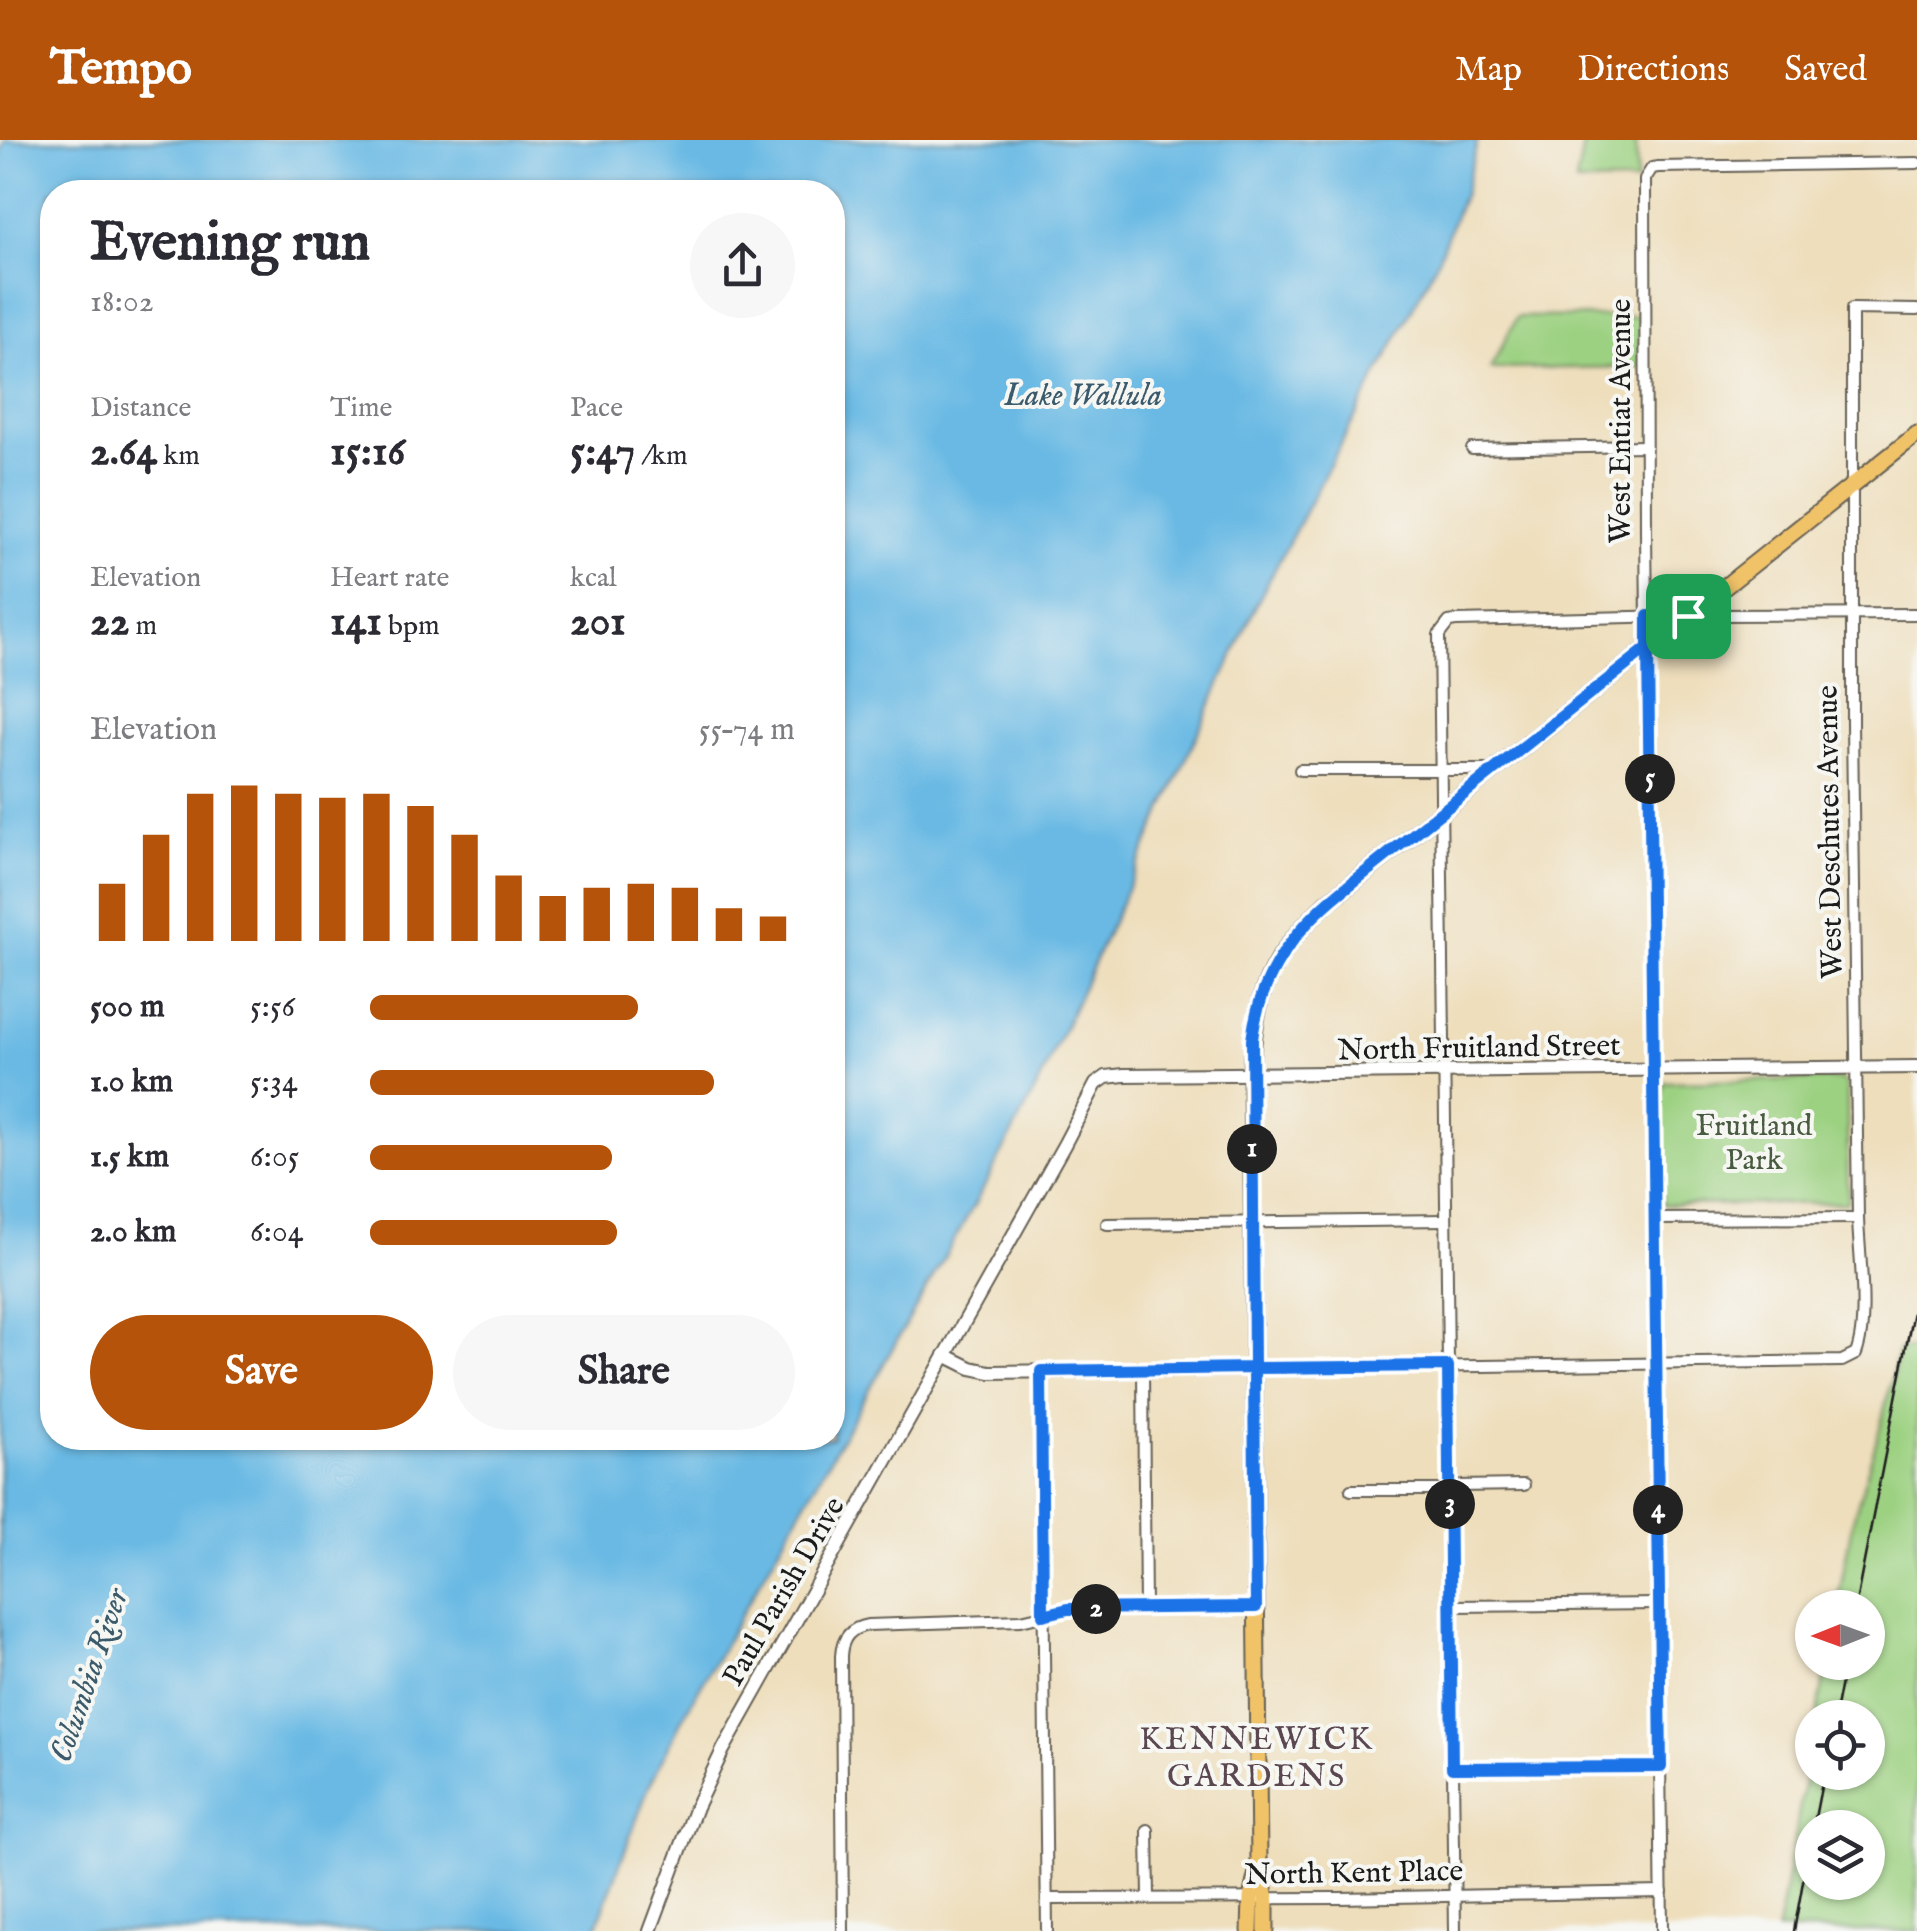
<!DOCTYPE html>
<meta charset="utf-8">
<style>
:root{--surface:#fff;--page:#f7f7f7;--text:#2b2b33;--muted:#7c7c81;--accent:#b45309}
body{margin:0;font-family:"IM FELL English",serif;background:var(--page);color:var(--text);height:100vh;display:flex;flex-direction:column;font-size:38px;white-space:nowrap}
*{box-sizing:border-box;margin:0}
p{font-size:32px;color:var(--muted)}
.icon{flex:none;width:55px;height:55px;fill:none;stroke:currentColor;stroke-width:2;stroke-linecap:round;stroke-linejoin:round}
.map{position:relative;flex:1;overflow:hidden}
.side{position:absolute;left:40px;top:40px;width:805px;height:1270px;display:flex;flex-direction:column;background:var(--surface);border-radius:40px;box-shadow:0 2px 8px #0004}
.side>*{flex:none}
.needle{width:65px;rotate:269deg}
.tools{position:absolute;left:1795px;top:1450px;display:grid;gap:20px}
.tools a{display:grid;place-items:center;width:90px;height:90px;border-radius:50%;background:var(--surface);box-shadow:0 2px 8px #0004;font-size:50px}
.pin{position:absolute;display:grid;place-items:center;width:85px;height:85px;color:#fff;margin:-42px;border-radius:20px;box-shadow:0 5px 15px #0006}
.km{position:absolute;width:50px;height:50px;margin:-25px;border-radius:50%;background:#222;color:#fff;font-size:28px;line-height:50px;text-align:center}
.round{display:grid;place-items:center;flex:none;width:105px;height:105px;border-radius:52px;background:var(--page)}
.headline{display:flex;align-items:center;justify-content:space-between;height:170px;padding:0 50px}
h1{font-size:55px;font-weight:700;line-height:75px}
.metrics{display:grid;grid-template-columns:repeat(3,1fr);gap:15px;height:170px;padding:10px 50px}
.metrics div{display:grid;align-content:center}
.metrics b{font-size:42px;font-weight:700}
.metrics small{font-size:28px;font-weight:400}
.metrics p{font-size:28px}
.chart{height:280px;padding:20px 50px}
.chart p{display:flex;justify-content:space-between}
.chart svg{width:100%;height:180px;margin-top:10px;stroke:var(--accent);stroke-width:6}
.action{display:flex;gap:20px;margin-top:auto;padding:20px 50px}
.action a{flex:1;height:115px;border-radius:60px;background:var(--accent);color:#fff;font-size:40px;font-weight:700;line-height:115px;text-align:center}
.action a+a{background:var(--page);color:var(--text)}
ul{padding:0 50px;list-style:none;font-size:32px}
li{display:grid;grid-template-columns:160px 120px 1fr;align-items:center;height:75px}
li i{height:25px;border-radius:12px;background:var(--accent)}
header{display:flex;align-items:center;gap:60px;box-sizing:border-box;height:140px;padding:0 50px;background:var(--accent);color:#fff}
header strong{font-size:48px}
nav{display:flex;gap:55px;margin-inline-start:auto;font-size:35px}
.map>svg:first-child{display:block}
</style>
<header>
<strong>Tempo</strong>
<nav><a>Map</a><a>Directions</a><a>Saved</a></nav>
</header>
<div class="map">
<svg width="1917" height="1791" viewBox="0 0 1917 1791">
<rect width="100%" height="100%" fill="#f6f6f2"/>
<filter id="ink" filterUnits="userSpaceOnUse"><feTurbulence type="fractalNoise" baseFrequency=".01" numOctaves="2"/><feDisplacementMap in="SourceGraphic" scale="20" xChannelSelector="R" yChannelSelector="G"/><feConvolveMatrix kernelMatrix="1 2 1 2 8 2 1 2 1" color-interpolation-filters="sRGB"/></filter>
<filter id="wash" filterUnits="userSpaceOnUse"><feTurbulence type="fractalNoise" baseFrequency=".0048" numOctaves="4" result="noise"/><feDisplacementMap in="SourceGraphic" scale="40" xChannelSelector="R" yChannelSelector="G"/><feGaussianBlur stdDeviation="2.25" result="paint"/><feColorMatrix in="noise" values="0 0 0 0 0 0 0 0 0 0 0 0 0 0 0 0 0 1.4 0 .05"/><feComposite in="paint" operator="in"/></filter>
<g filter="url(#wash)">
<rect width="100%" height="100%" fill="#eedebc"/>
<g fill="#9dd182" stroke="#5c764f" stroke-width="2.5" fill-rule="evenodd">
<polygon points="1584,0 1636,0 1637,42 1576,43"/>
<polygon points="1640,176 1640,227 1490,229 1517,177"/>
<polygon points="1840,939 1847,945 1848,1060 1846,1063 1665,1065 1662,1063 1660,960 1664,942"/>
<path d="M1917,1208V1791H1777L1812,1601V1632H1868V1578L1817,1577L1827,1523L1868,1522V1468L1837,1467L1852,1384L1880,1288L1899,1209ZM1812,1688H1868V1742H1812Z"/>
</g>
<path fill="#69b9e4" stroke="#426a80" stroke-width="2.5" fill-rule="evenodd" d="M5,0H1478L1464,53L1437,122L1256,465L1040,941L982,1051L682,1579L648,1649L595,1791H0V13ZM52,52H832V1298H52Z"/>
</g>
<g filter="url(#ink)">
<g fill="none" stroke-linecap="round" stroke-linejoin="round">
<g stroke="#666054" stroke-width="14">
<g id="minor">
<polyline points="1472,309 1645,306"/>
<polyline points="1300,630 1494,630"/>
<polyline points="1654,1079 1858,1078"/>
<polyline points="1107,1084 1446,1080"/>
<path d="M1254,1229L1842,1221L1856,1214C1869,1180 1859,1115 1858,1078L1852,582V169L1917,170"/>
<polyline points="1143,1230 1145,1469"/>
<polyline points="1041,1231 1047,1791"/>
<polyline points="1351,1350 1442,1350 1456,1346 1524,1345"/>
<polyline points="1451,1466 1659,1464"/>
<polyline points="1453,1628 1661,1627"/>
<polyline points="1148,1690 1149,1758"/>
<polyline points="1047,1759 1340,1758 1662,1752"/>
<path d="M843,1791L841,1516C842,1498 850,1488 868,1485L1021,1480L1068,1469L1256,1467"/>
<polyline points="1455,1791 1439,495 1449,482 1456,481 1717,475 1917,474"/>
<polyline points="1662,1791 1646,392 1645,39 1652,28 1658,27 1917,23"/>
</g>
</g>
<g stroke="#666054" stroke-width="16">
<g id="tertiary">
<polyline points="945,1215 971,1228 990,1232 1254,1229"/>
<polyline points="650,1791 696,1667 723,1610 1064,1005 1096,944 1106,937 1124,935 1917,927"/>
</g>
</g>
<g stroke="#666054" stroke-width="19">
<g id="primary">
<polyline points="1250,1791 1251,1758 1257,1732"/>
<path d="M1266,1791V1758L1259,1723L1251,934C1254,854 1268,819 1327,763L1917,294"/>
</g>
</g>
<use href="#minor" stroke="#fff" stroke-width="10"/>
<use href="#tertiary" stroke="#fff" stroke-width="12"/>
<use href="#primary" stroke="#f1c369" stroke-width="15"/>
<g stroke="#1c1c1c" stroke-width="2.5">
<polyline points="1855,1468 1917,1151"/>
<polyline points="1834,1578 1845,1522"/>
<polyline points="1813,1688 1824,1632"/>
<polyline points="1794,1791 1812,1692"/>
<polyline points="1916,1791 1917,1786"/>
</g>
</g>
</g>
<g fill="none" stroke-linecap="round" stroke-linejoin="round" filter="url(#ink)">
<g stroke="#fff" stroke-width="20">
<path id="route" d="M1688,476C1573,568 1458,660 1342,751C1293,790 1259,837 1252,900L1254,1228L1041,1231L1043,1475L1068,1469L1256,1467L1254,1228L1448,1226L1452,1628L1661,1627L1648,508V476H1688"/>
</g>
<use href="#route" stroke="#1a73e8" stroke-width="12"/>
</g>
<g text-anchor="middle" stroke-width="8" stroke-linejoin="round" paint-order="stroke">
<g font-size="30" fill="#1c1c1c" stroke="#f6f6f2">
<text transform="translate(1620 281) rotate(-90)" y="10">West Entiat Avenue</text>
<text transform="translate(1829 692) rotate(-91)" y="10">West Deschutes Avenue</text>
<text transform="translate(1479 907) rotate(-1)" y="10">North Fruitland Street</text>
<text transform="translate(783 1451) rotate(-60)" y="10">Paul Parish Drive</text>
<text transform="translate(1354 1732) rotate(-1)" y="10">North Kent Place</text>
</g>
<g font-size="30" fill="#495b40" stroke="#f6f6f2">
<text x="1754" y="995">Fruitland<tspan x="1754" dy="34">Park</tspan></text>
</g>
<g font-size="32" font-style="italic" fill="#3b5b6c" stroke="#f6f6f2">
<text x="1083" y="265">Lake Wallula</text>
<text transform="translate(88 1535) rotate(-71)" y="11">Columbia River</text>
</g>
<g font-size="32" letter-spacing="2.5" fill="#5b4750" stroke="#f6f6f2">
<text x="1257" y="1609">KENNEWICK<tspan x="1257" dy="37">GARDENS</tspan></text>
</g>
</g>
</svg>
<div class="tools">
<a><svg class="needle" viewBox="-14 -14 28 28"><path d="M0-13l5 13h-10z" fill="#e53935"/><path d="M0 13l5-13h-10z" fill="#7c7c81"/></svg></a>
<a><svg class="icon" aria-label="locate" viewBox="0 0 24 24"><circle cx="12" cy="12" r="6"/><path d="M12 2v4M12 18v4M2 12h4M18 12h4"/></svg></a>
<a><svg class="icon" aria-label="layers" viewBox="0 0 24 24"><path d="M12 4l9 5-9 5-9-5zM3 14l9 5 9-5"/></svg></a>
</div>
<div class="pin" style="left:1688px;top:476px;background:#1e9e55"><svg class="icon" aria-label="arrive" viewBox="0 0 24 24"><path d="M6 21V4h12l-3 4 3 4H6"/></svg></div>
<b class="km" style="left:1252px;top:1009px">1</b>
<b class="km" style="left:1096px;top:1469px">2</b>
<b class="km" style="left:1450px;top:1364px">3</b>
<b class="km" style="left:1658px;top:1370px">4</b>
<b class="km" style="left:1650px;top:639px">5</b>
<section class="side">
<div class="headline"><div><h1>Evening run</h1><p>18:02</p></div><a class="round"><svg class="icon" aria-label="share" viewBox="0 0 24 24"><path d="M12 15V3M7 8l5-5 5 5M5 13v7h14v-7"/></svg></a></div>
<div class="metrics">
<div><p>Distance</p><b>2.64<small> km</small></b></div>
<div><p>Time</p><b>15:16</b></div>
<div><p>Pace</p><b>5:47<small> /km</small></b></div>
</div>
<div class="metrics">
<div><p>Elevation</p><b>22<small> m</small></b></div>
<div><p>Heart rate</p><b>141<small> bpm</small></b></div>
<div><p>kcal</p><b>201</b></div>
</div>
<div class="chart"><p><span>Elevation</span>55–74 m</p>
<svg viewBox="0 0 160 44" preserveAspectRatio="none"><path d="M5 44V30M15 44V18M25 44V8M35 44V6M45 44V8M55 44V9M65 44V8M75 44V11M85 44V18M95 44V28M105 44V33M115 44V31M125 44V30M135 44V31M145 44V36M155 44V38"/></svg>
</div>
<ul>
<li><b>500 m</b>5:56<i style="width:63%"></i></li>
<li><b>1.0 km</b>5:34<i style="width:81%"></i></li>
<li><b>1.5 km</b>6:05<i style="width:57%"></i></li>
<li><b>2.0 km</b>6:04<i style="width:58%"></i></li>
</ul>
<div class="action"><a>Save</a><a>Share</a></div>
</section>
</div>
